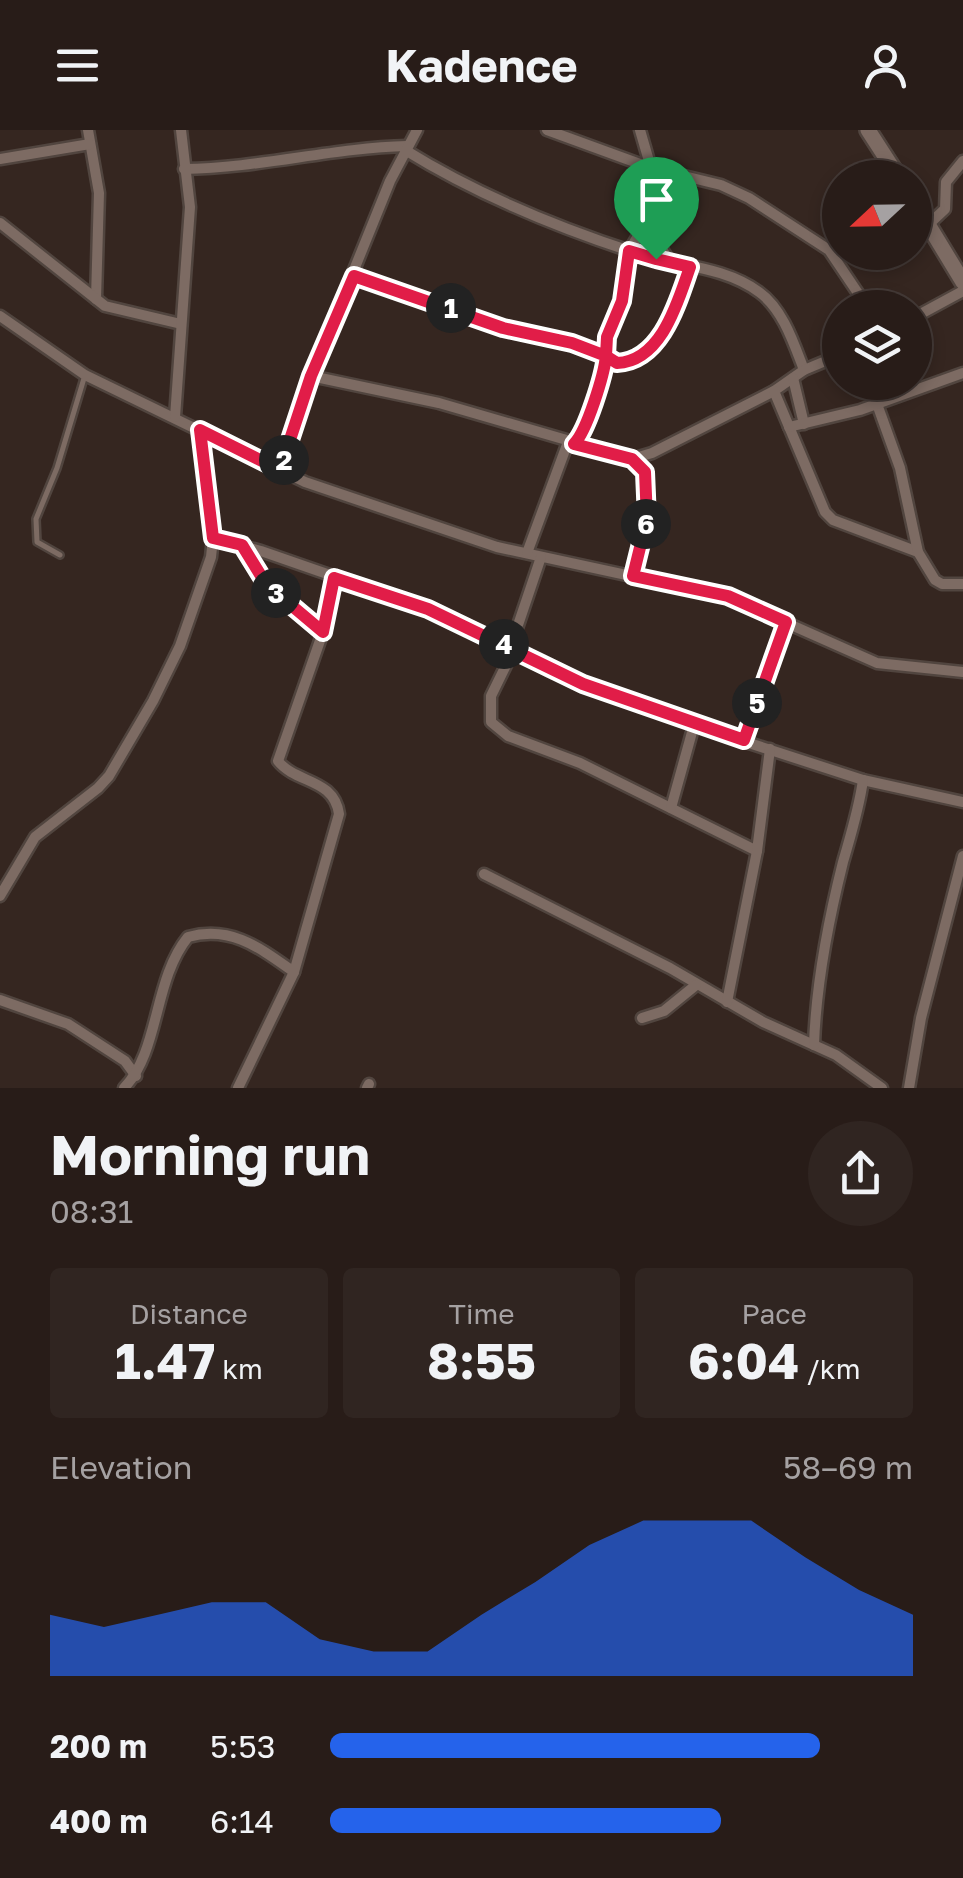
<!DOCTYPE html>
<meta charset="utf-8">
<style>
:root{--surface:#281c18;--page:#302521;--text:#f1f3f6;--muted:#a5a1a2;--line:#443a37;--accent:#2563eb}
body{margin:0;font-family:"Golos Text",sans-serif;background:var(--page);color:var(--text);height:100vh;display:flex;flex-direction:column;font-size:38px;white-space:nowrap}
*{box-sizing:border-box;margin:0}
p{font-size:32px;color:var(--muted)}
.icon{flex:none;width:55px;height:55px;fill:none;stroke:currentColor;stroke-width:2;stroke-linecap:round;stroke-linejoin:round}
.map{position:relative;height:958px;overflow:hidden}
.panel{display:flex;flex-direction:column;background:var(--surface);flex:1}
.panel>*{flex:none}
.needle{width:65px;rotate:248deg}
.tools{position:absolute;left:822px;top:30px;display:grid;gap:20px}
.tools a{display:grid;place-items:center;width:110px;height:110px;border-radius:50%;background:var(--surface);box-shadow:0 5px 15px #0003,0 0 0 2px var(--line);font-size:50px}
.pin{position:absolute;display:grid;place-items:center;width:85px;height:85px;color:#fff;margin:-102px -42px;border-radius:50% 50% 50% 0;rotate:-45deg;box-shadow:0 0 10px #0007}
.pin .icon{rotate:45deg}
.km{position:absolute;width:50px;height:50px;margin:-25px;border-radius:50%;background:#222;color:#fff;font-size:28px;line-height:50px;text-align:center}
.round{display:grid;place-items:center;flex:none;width:105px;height:105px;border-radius:52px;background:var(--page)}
.head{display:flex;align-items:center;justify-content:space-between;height:170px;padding:0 50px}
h1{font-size:55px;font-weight:700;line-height:75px}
.figures{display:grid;grid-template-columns:repeat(3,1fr);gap:15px;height:170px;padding:10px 50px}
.figures div{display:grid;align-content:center;border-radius:10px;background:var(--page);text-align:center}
.figures b{font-size:50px;font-weight:700}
.figures small{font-size:28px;font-weight:400}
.figures p{font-size:28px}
.chart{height:280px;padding:20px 50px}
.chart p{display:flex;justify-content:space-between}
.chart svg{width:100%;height:180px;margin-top:10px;fill:var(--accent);opacity:.7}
ul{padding:0 50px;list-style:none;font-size:32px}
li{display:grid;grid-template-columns:160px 120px 1fr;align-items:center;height:75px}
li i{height:25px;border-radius:12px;background:var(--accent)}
header{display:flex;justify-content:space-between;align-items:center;height:130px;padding:0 50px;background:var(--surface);font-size:45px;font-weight:700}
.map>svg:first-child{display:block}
</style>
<header><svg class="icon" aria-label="menu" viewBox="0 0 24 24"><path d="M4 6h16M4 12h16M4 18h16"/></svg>Kadence<svg class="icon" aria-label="person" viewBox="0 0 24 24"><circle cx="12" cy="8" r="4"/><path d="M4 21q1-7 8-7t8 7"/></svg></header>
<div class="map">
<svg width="963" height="958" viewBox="0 0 963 958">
<rect width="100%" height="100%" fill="#352620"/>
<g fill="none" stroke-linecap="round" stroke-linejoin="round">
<g stroke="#51453f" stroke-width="10">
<polyline id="lane" points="60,425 37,412 36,389 57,338 85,245"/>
</g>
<g stroke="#51453f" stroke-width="15">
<g id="street">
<polyline points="88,0 99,63 96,169"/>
<polyline points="547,0 651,38 721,55 749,68 829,120 868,178"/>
<polyline points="640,0 651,38"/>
<path d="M405,20C476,64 556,97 636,123C676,136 724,136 759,162C783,179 794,214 804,240"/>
<polyline points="0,29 90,14"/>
<path d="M184,39C259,38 332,18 407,16"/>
<polyline points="0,93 105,176 181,194"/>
<polyline points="646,93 670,132"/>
<polyline points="929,94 945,79 946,52 963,31"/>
<path d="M354,145L503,198L597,220L622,233C664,219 677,175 689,137"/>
<polyline points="0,186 85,245 305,352 497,417 728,467 877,533 963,542"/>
<polyline points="915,187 963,161"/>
<polyline points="311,246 439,273 632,329 652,323 774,261 804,240 840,225"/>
<polyline points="793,248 804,294"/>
<polyline points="774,261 825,382 833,390 918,422"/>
<polyline points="877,274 900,338 918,422 935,450 942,454 963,454"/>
<polyline points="175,287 190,77 181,0"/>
<polyline points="789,297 860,280 963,243"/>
<polyline points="574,314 583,302 603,244 605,213 623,171 629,121 649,87 665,42"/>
<path d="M632,329C663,358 643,410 633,445"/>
<polyline points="281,340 307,256 390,51 417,0"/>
<polyline points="213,408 261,421 428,479 484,503 550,541 712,601 863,650 963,672"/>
<polyline points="243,415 266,454 323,502"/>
<polyline points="527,423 568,312"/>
<polyline points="541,427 515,504 514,519 491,566 491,592 508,606 580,633 757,721"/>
<polyline points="744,611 786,493"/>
<polyline points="671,678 694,595"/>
<polyline points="484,744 670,838 763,892 836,925 882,958"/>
<polyline points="0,766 35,707 98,658 109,646 153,571 180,516 211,427 213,408 200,300"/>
<polyline points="0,870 68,894 125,931 136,946"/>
<polyline points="727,872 757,721 770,619"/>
<polyline points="642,888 664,881 696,855"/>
<path d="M814,915C816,854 828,792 843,732C851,704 859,679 863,650"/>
<path d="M124,958C160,921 153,850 188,807C231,795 260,818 294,842"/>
<path d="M238,958L294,842L339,684C334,648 296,654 278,631L323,502L333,447"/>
<polyline points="367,958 369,954"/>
<polyline points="909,958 921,888 963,726"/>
</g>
</g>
<g stroke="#51453f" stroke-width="20">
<g id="secondary">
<polyline points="868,0 899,48"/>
<polyline points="915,73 963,152"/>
</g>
</g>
<use href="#lane" stroke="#7d6b63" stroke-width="5"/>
<use href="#street" stroke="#7d6b63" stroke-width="10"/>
<use href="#secondary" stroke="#7d6b63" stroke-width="15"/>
</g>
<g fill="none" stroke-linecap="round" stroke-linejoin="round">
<g stroke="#fff" stroke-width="20">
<path id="route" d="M656,129L629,121L622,171L607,207L606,226L572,213L503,198L354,146L311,246L280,340L200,300L213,408L242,415L266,454L323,502L334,448L428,479L583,554L744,610L786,492L728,466L633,446L647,389L645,342L632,329L574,314C587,301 604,245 606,226L617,233C662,231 678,171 690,137L656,129"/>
</g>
<use href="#route" stroke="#e11d48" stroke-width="12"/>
</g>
</svg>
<div class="tools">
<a><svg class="needle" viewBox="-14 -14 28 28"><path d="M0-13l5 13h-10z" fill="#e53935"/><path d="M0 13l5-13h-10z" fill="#a5a1a2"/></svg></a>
<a><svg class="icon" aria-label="layers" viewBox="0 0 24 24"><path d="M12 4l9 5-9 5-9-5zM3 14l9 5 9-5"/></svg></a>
</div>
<div class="pin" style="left:656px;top:129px;background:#1e9e55"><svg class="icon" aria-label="arrive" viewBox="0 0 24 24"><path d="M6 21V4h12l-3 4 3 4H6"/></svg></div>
<b class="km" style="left:451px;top:178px">1</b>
<b class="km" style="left:284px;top:330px">2</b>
<b class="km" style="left:276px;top:463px">3</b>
<b class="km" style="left:504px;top:514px">4</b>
<b class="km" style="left:757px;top:573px">5</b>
<b class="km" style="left:646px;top:394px">6</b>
</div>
<section class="panel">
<div class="head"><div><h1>Morning run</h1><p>08:31</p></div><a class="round"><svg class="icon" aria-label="share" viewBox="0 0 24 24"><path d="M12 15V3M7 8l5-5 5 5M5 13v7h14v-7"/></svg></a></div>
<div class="figures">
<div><p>Distance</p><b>1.47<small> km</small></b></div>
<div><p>Time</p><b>8:55</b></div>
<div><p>Pace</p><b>6:04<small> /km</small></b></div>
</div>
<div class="chart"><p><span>Elevation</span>58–69 m</p>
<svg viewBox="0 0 160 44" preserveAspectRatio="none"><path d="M0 44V29L10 32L20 29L30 26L40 26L50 35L60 38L70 38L80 29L90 21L100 12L110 6L120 6L130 6L140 15L150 23L160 29V44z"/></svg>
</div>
<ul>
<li><b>200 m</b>5:53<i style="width:84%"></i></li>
<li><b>400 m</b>6:14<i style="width:67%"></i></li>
</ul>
</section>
